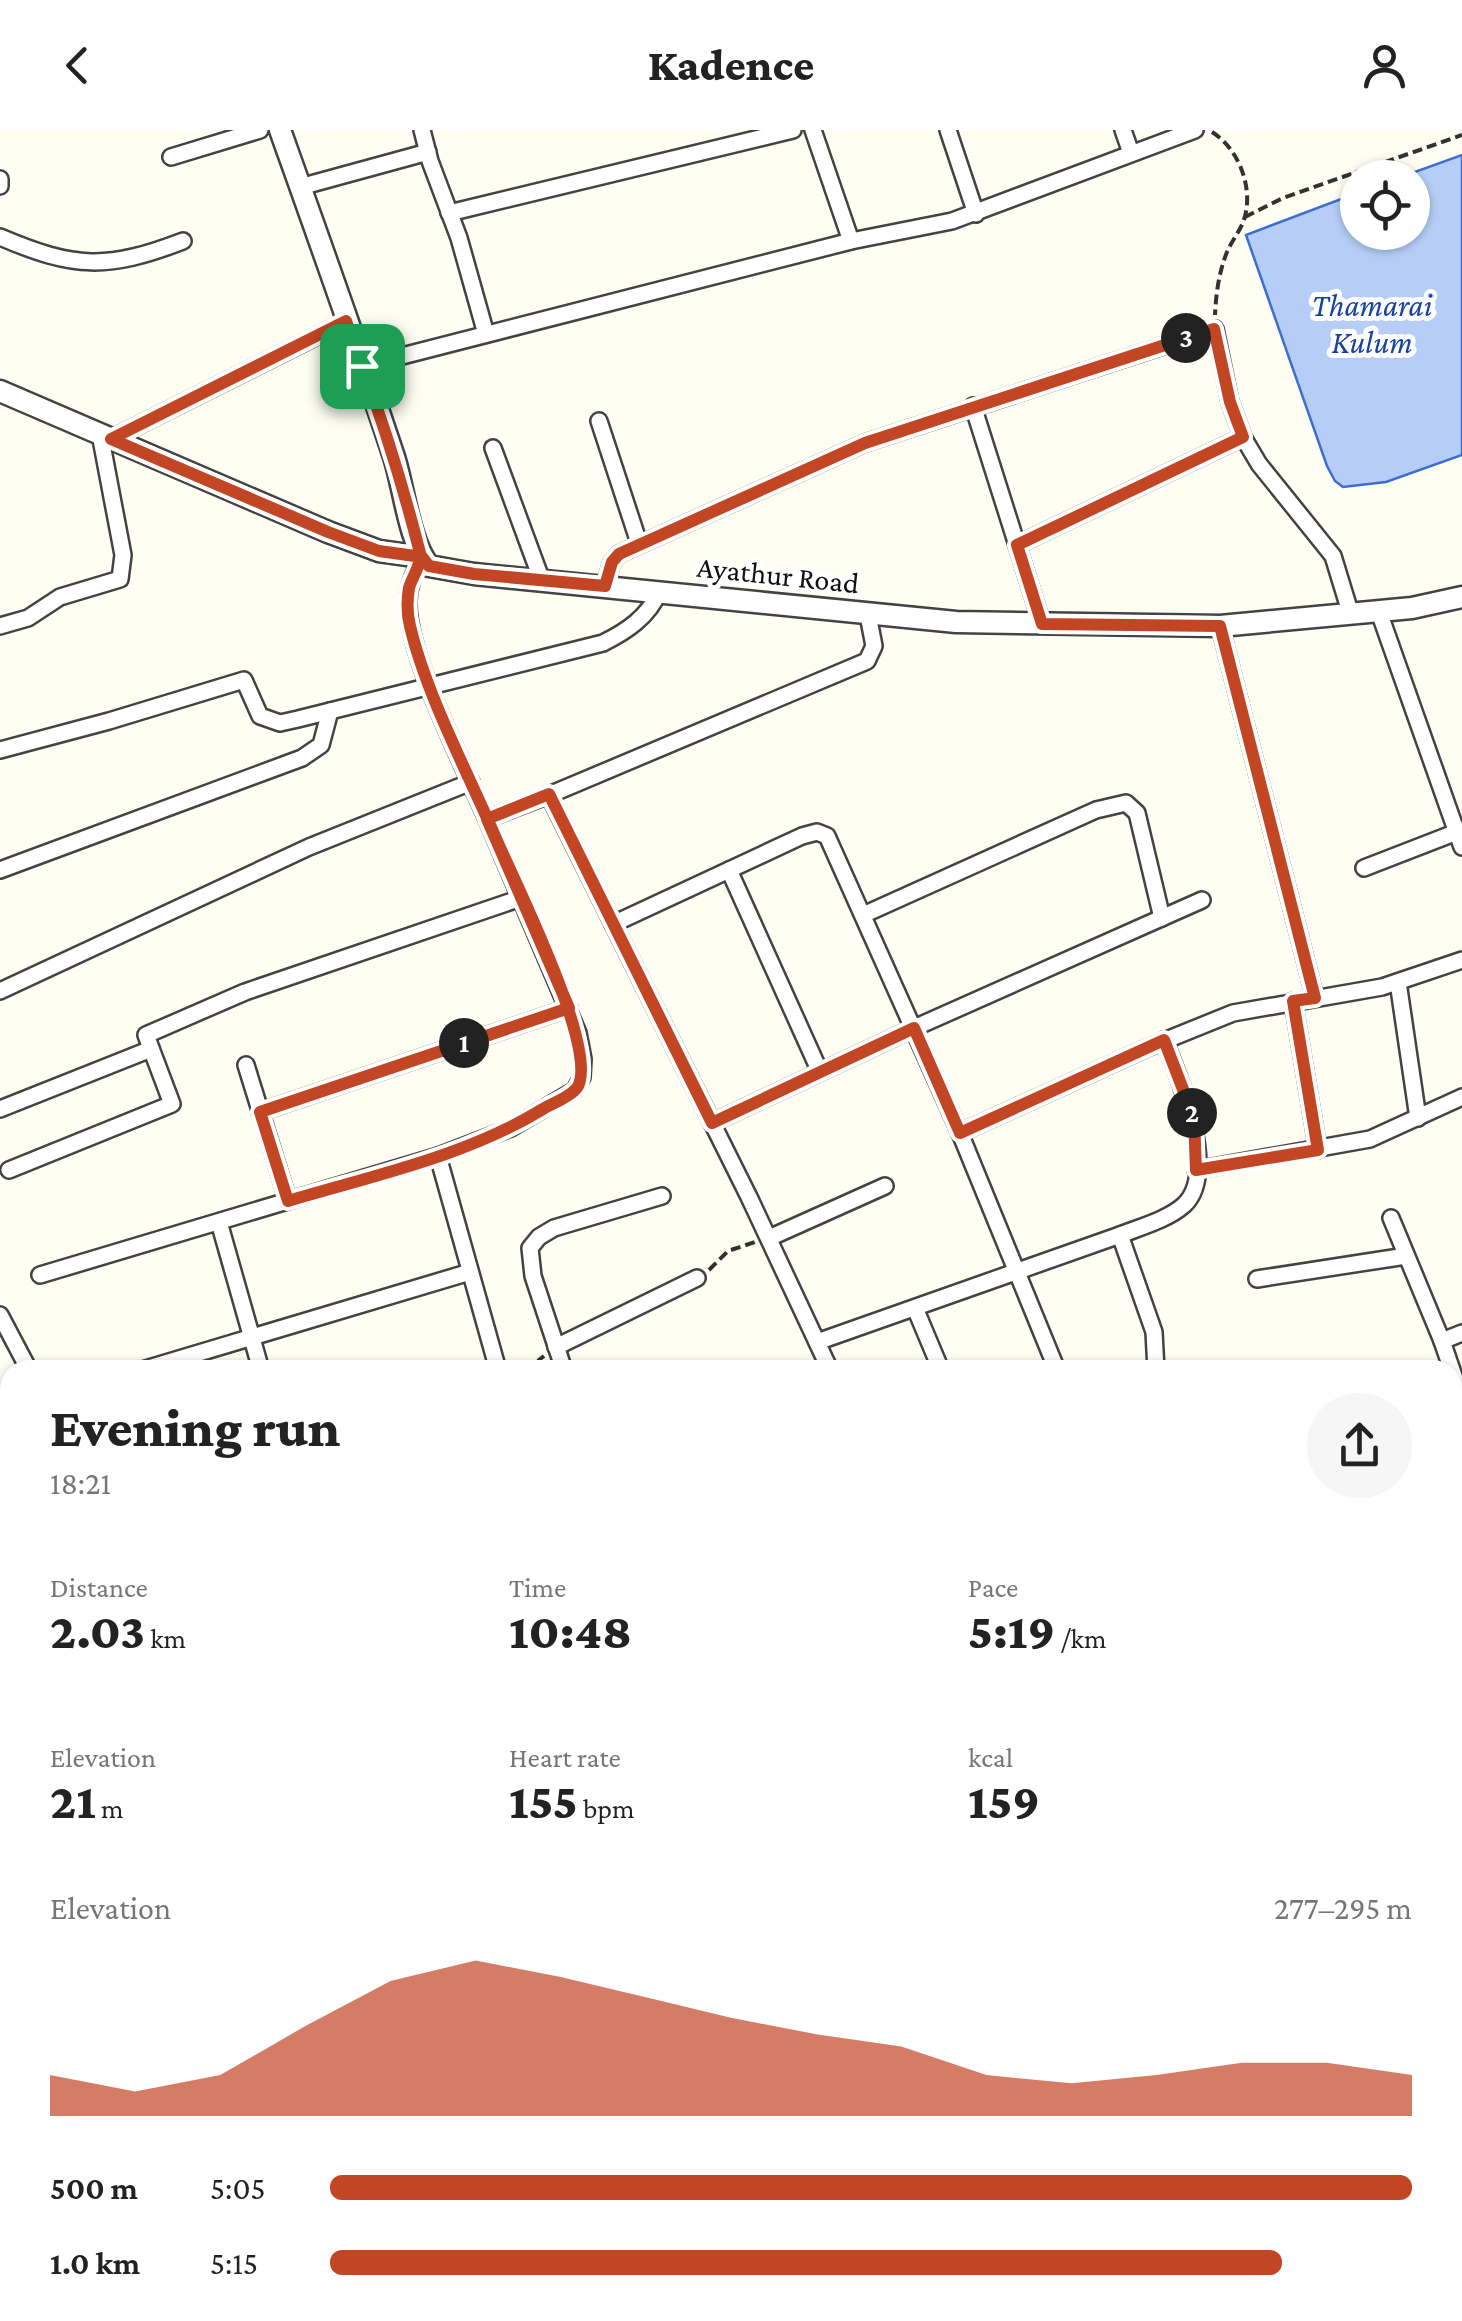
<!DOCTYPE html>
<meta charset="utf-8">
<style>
:root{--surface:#fff;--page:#f6f6f6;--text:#222;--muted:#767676;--accent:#c34624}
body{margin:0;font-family:"Crimson Pro",serif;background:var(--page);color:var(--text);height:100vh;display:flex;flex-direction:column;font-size:38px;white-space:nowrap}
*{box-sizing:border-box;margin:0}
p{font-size:32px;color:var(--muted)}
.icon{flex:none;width:55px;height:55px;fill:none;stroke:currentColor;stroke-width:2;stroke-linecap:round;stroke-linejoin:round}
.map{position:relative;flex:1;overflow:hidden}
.sheet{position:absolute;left:0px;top:1230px;width:1462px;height:962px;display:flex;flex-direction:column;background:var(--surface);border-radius:30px 30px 0 0;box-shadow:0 2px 8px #0004}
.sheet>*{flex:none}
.buttons{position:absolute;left:1340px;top:30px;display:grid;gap:20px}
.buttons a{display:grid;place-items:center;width:90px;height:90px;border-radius:50%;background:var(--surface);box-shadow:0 2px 8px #0004;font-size:50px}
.pin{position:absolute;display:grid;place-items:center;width:85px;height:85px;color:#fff;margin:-42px;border-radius:20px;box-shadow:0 5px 15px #0006}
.km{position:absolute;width:50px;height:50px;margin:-25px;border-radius:50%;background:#222;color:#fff;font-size:28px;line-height:50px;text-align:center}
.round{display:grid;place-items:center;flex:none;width:105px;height:105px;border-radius:52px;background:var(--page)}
.summary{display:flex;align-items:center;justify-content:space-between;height:170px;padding:0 50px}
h1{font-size:55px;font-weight:800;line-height:75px}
.figures{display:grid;grid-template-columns:repeat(3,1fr);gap:15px;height:170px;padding:10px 50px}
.figures div{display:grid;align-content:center}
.figures b{font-size:50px;font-weight:800}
.figures small{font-size:28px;font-weight:400}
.figures p{font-size:28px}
.chart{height:280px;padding:20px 50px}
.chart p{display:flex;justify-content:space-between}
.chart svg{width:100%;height:180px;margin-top:10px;fill:var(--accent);opacity:.7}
ul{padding:0 50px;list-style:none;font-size:32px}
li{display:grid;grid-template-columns:160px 120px 1fr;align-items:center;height:75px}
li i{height:25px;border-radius:12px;background:var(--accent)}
header{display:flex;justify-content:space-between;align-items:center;height:130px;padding:0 50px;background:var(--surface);font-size:45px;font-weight:800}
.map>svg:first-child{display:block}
</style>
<header><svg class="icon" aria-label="back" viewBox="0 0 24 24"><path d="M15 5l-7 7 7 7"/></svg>Kadence<svg class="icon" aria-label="person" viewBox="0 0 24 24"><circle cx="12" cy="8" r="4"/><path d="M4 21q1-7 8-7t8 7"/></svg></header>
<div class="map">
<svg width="1462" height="2191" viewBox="0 0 1462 2191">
<rect width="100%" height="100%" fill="#fefff2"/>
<polygon fill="#b6cef7" stroke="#3c6ecf" stroke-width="2.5" points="1462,25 1462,325 1386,352 1343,357 1335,351 1327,336 1246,105 1357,63 1358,102 1412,102 1412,48 1401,47"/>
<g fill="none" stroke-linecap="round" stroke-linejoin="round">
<g stroke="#434343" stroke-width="20">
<g id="minor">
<polyline points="422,0 430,31 459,108 486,204"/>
<polyline points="813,0 851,111"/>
<polyline points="948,0 976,84"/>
<polyline points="1123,0 1131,23"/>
<polyline points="171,27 260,0"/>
<polyline points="0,49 0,56"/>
<polyline points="300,57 428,22"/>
<polyline points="449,83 793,0"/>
<path d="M0,107C75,139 107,140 183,111"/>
<polyline points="363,236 851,111 952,91 1195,0"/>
<polyline points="973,276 1042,494"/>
<polyline points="599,291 639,413"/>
<polyline points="111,309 347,191"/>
<polyline points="493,318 542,451"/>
<polyline points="1017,415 1243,307"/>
<path d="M422,427C415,442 408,455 408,471C406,523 465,638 487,689L549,665L749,1067L830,1240"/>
<polyline points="605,456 612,432 619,424 865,313 1215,199 1230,272 1243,307 1259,334 1333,426 1351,485"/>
<polyline points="1379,482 1462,717"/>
<polyline points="0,496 28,488 60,467 120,449 123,425 100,304"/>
<polyline points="1220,496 1315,868"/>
<path d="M0,620L109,591L244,550L260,586L280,593L298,589L603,513C627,501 648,487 659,462"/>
<polyline points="549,665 867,531 874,516 868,485"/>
<polyline points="1364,738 1462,700"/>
<polyline points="0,740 302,628 321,615 330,581"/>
<polyline points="729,740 820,942"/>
<polyline points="863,785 1096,680 1126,673 1137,683 1162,788"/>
<polyline points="613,794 802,706 817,702 827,706 960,1003 1057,1240"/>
<polyline points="1398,852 1418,988"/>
<polyline points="0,861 309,717 471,652"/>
<polyline points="1293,871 1318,1020"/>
<polyline points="246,935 288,1071"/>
<polyline points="0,979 151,919"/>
<polyline points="260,982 569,878"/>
<polyline points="712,993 914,898 1202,770"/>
<polyline points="960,1003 1149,917 1233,883 1382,857 1462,830"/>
<polyline points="438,1026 498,1240"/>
<polyline points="9,1040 172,974 146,905 245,862 521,768"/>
<polyline points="1196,1040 1370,1009 1462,967"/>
<polyline points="1391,1088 1442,1211 1462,1269"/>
<polyline points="219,1092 261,1240"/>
<polyline points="1120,1105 1154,1202 1156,1240"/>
<polyline points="769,1108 885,1056"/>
<polyline points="40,1145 438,1026 511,998 575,960 582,947 583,929 578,903 487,689"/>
<polyline points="1257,1149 1406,1126"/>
<polyline points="915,1178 941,1240"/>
<polyline points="0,1185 29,1240"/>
<polyline points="1442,1211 1462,1203"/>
<path d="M817,1212L1120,1105C1140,1097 1167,1090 1184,1075C1219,1043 1179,946 1164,910"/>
<polyline points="556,1217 697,1148"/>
<polyline points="142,1240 470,1142"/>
<polyline points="564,1240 533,1146 530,1118 539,1107 554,1098 662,1066"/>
<polyline points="0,1664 10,1662"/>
<polyline points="1452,1732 1462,1776"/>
<polyline points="0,1769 10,1796"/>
<polyline points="1452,1826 1462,1824"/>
<polyline points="0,1840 10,1837"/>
<polyline points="110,2182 112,2191"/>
<polyline points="277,2182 281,2191"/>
<polyline points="1177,2182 1180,2191"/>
<polyline points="237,2191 253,2182"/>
</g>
</g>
<g stroke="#434343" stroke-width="25">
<g id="tertiary">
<path d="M280,0C319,109 358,218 394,327C404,358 409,412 429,436L474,444L956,492L1220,496L1412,478L1462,467"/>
<polyline points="0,261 328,402 379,421 422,427"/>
<polyline points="763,2182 768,2191"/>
</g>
</g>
<g stroke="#212121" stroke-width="30">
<g id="primary">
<polyline points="1452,2044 1462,2042"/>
<polyline points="949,2191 971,2182"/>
</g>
</g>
<g stroke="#323232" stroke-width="4" stroke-dasharray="10 5" stroke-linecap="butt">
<path d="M1212,2C1238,18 1253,56 1245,86C1242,99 1232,110 1227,122C1219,142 1216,163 1215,185"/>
<polyline points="1245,87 1283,68 1462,5"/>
<polyline points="709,1140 728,1121 755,1112"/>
<polyline points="526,1240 544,1226"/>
</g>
<use href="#minor" stroke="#fff" stroke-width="15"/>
<use href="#tertiary" stroke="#fff" stroke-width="20"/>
<use href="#primary" stroke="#f8fa67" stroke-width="25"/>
</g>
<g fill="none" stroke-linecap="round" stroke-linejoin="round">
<g stroke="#fff" stroke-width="20">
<path id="route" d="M362,236C385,297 404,360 420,423C422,434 412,447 409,458C407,470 407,484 410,496C426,564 467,641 495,706C512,747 604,928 576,959C568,968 553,973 543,979C466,1026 375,1045 288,1071L260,982L569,878L487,689L549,664L712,993L914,898L960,1003L1164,910L1194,988L1196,1040L1318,1020L1293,871L1315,868L1220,496L1042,494L1017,415L1243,307L1230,272L1214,199L865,313L619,424L612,432L605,456L474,444L429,436L422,427L379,421L328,402L111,309L346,191L362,236"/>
</g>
<use href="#route" stroke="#c34624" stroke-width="12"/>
</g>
<g text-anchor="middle" stroke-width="10" stroke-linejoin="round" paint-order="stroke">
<g font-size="30" fill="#101010" stroke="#fff">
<text transform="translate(778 445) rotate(6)" y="10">Ayathur Road</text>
</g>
<g font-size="32" font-style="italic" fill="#1641a5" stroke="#fff">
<text x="1372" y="186">Thamarai<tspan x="1372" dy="37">Kulum</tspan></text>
</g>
</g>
</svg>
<div class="buttons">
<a><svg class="icon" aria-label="locate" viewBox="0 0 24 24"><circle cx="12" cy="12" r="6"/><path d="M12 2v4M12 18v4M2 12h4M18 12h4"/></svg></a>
</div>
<div class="pin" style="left:362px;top:236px;background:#1e9e55"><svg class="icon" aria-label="arrive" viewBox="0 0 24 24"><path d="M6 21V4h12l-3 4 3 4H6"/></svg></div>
<b class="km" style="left:464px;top:913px">1</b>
<b class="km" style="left:1192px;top:983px">2</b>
<b class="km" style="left:1186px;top:208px">3</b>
<section class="sheet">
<div class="summary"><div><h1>Evening run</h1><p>18:21</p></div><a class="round"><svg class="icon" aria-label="share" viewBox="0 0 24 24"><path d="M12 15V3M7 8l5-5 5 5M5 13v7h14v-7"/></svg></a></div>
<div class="figures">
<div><p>Distance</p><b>2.03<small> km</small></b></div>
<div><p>Time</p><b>10:48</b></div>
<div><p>Pace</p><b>5:19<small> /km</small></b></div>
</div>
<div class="figures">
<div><p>Elevation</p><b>21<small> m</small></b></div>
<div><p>Heart rate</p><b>155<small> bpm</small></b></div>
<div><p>kcal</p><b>159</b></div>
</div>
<div class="chart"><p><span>Elevation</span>277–295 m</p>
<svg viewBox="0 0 160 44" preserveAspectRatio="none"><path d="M0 44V34L10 38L20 34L30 22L40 11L50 6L60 10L70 15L80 20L90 24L100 27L110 34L120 36L130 34L140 31L150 31L160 34V44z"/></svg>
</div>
<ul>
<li><b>500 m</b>5:05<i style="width:100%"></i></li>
<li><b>1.0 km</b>5:15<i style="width:88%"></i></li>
</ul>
</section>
</div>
